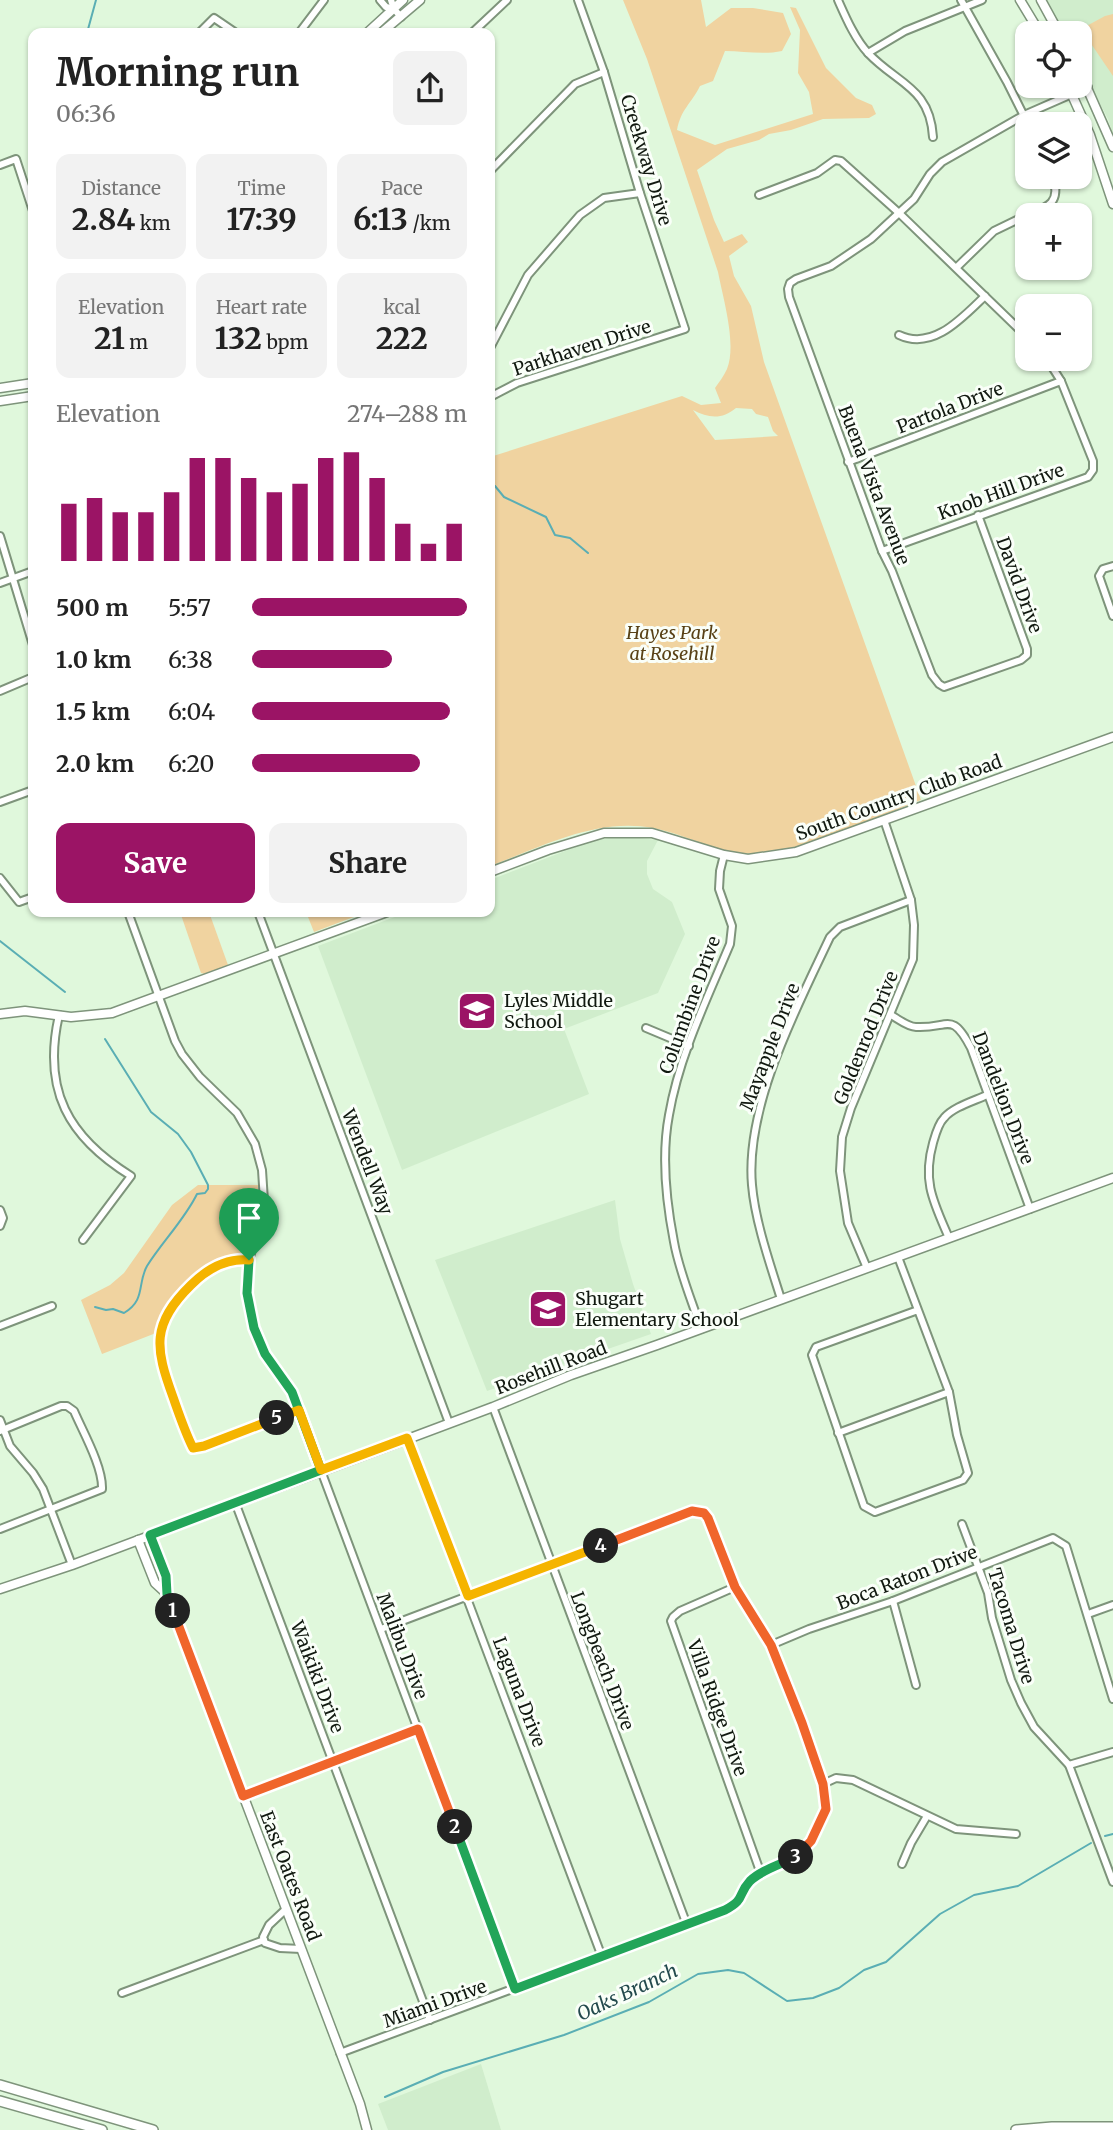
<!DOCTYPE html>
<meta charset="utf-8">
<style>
:root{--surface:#fff;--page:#f2f2f2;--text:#222;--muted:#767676;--accent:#9b1465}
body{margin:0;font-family:Merriweather,serif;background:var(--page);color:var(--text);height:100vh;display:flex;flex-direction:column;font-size:26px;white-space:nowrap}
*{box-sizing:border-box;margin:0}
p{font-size:23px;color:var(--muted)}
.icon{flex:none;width:38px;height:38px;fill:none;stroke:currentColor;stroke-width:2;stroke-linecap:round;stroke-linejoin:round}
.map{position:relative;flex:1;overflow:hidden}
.sheet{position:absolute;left:28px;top:28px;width:467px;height:889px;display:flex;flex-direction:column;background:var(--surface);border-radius:14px;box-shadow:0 2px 5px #0004}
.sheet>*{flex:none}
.buttons{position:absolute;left:1015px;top:21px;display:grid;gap:14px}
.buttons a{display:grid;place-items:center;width:77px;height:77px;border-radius:14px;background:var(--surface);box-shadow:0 2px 5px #0004;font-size:35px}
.pin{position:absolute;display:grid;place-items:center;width:60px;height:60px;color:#fff;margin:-72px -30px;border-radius:50% 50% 50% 0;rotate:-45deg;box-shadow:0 0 7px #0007}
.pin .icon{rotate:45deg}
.km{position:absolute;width:35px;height:35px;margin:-18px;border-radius:50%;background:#222;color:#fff;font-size:19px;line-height:35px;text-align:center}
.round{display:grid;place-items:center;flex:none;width:74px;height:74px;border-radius:14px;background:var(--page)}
.overview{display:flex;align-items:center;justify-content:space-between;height:119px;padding:0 28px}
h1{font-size:38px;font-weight:700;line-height:52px}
.figures{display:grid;grid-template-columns:repeat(3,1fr);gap:10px;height:119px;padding:7px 28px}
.figures div{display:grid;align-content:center;border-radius:14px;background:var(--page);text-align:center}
.figures b{font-size:30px;font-weight:700}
.figures small{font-size:19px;font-weight:400}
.figures p{font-size:19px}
.chart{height:196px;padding:14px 28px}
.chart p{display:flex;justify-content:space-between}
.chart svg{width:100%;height:126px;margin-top:7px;stroke:var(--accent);stroke-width:6}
.action{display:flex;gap:14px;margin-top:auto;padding:14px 28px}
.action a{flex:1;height:80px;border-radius:14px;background:var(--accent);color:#fff;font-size:28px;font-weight:700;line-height:80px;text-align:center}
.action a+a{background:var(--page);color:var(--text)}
ul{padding:0 28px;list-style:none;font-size:23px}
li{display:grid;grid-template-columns:112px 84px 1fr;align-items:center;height:52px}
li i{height:18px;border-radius:9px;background:var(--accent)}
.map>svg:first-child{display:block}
</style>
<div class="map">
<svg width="1113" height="2130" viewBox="0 0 1113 2130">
<rect width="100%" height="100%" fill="#e0f8dc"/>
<g fill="#d0edcc">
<polygon points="1045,0 1113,0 1113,135 1108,119 1080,65 1080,33 1063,33"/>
<polygon points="621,836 658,840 647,861 647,874 653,889 672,902 685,934 658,993 564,1029 589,1094 402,1170 318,946 408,912 490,912 490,880 591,841"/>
<polygon points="615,1200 620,1239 633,1284 651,1334 487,1391 435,1260"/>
<polygon points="481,2064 501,2130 388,2130 378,2104"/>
</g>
<g fill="#f0d3a0" fill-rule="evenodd">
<path d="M623,0H701L706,27L731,8H753L783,13L791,34L782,51C764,55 743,51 725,51L713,81L700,86C691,104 681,109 677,130L715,145L813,114L809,92L798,73L800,30L790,7L796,8L826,68L856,98L872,105L876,114L869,118L823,119L791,130L769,134L759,140L727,149L697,170L714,220L724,242L742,234L748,242L729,256L734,276L751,306L764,362L921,800C892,812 862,823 832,834C810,842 789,851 766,853C721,858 694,836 653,828C597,817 541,847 490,866V457L682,396L701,405L721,403L715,388C719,382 724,376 727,369C737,344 723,298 718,272L647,59ZM736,408L752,409L756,414L768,417L773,431L778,436L715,440L693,410C708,418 722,420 736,408Z"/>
<polygon points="1113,14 1113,76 1081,29 1105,16"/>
<polygon points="180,912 209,912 228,965 205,974 201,973"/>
<polygon points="306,912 367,912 314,932"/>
<path d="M198,1185H258L257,1217L247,1253L244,1255C204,1258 165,1295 156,1333L102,1354L81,1300L110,1285L124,1273L172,1205Z"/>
</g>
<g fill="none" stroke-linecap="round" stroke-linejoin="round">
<g stroke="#5aaeb4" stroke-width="2">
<polyline points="87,33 96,0"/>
<polyline points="490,484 495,486 504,497 546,517 555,535 570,538 588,553"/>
<polyline points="0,941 65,992"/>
<path d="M95,1307L106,1310L113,1309L124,1313C146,1300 137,1284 147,1266C162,1242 185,1219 197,1194L205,1193L208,1189V1185L191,1152L178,1134L151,1112L105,1039"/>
<polyline points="1105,1836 1113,1834"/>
<polyline points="385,2097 443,2072 564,2035 649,2002 698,1974 728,1970 744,1973 787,2001 813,1998 839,1988 864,1970 886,1962 940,1914 974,1895 1018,1886 1091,1843"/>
</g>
<g stroke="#7e947b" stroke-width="10">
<g id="street">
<polyline points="380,0 386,7 394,9"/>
<polyline points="391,0 394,9 401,17"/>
<path d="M838,0C846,18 855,39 868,53C897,84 930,87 933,137"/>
<polyline points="961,0 1007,82 1028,124"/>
<polyline points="199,33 214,18 236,33"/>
<polyline points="299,33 324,0"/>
<polyline points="472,33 507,0"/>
<polyline points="868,53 905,31 982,0"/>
<polyline points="0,165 16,159 33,211"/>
<polyline points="490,171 575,84 604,72"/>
<polyline points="759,195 817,173 835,160 841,161 899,213 1027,337"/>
<path d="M1028,215C1049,207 1061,202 1053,177"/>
<polyline points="957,267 994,231 1027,215"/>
<path d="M899,335C933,351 962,318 985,296"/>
<polyline points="490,348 528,275 580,215 604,198 640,193"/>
<polyline points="490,397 517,383 685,329 640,193 604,72 578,0"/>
<polyline points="848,462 1061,381"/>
<polyline points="978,515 1027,649 1027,655 1021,660 944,687 939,684 932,675 892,571 882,551 789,297 788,289 790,283 796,279 831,266 871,239 914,199 930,174 942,162 1024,115 1088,87"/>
<polyline points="0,536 33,645"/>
<polyline points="882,551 1088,477 1093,470 1093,461 1061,381 1047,359"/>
<polyline points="1113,566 1103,569 1099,576 1113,616"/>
<polyline points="0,583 33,571"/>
<polyline points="0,691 33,677"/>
<polyline points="0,802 33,790"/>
<polyline points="0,878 19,902 33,897"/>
<polyline points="128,912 175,1041 182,1054 200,1077 237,1113 255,1144 262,1170 264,1201 261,1220 249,1260 248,1304 254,1329 262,1347 292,1393 515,1989"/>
<polyline points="258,912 449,1423"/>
<path d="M59,1015C42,1090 68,1137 131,1176L83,1240"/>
<path d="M891,1015C898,1019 908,1027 916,1027C949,1029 951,1010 971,1048L1030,1209"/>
<polyline points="646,1028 689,1046"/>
<polyline points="0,1210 3,1218 0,1226"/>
<path d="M949,1238C934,1203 922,1182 933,1143C935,1136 938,1124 944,1118C953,1107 974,1101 987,1095"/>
<polyline points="898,1257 949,1392 957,1435 968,1473 963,1480 875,1512 864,1506 812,1355 816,1347 918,1310"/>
<path d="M249,1260C229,1258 210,1267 195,1281C152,1321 153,1345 173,1398C179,1414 185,1432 193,1448L204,1446L299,1410"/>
<polyline points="867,1268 848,1223 840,1171 842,1137 851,1108 913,959 914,925 911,900 884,820"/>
<path d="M781,1299C770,1264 755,1221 752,1185C745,1106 797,1007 830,937L840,927L911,900"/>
<polyline points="0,1326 52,1306"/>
<path d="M701,1329C692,1301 679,1271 674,1242C666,1201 661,1157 669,1115C679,1056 707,999 730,944L732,926L719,889L720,871L724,855"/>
<polyline points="493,1407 687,1925"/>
<polyline points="0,1420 10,1446 33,1473 43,1489 72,1565"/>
<path d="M0,1431L61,1406H67L74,1411C83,1432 103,1467 102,1489L0,1529"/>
<polyline points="838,1433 949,1392"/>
<polyline points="407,1439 602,1957"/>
<polyline points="235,1502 430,2020"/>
<polyline points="962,1524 988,1593 992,1618 1011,1680 1021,1703 1034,1727 1069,1765 1113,1882"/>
<polyline points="735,1587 680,1611 673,1617 671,1621 761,1874"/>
<polyline points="893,1601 916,1685"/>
<polyline points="1088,1614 1113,1605"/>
<polyline points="771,1645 809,1629 893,1601 1053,1538 1066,1546 1113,1699"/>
<polyline points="1069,1765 1113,1752"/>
<polyline points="823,1784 836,1778 853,1780 956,1829 1016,1834"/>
<polyline points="243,1796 419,1729"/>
<polyline points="902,1864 911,1843 927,1816"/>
<polyline points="286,1909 269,1925 263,1937 265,1943 280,1948 301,1949"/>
<polyline points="122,1993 264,1940"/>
<polyline points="340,2053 725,1910 738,1903 747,1884 754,1878 798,1856 811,1841 826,1809 823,1784 802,1723 771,1645 735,1587 708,1518 704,1513 692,1511 381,1629"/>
</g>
</g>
<g stroke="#7e947b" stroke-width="11">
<g id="secondary">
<polyline points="1020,0 1040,33"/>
<polyline points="1041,0 1059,33"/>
<polyline points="367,33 403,0"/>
<polyline points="381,33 420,0"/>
<polyline points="1080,72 1113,147"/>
<polyline points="1068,86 1090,135 1113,204"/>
<polyline points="0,388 33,383"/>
<polyline points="0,401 33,396"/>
<polyline points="490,872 548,850 604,833 652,833 724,855 748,859 796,852 1113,737"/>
<polyline points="0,1014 25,1011 71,1017 112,1013 387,912"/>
<polyline points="150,1535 166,1576 167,1594 360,2104 367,2130"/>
<polyline points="138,1540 155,1583 167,1594"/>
<polyline points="0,1589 72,1565 493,1407 571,1375 657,1345 1113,1178"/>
</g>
</g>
<g stroke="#7e947b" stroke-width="12">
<g id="primary">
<polyline points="0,2085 153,2130"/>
<polyline points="0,2101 102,2130"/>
<polyline points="1016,2130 1052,2127 1113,2127"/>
</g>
</g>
<use href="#street" stroke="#fff" stroke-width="6"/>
<use href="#secondary" stroke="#fff" stroke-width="8"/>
<use href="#primary" stroke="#fff" stroke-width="9"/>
</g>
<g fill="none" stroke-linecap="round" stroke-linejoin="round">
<g stroke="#fff" stroke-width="14">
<polyline id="split-1" points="173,1611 167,1594 166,1576 150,1535 321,1470 292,1392 265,1354 254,1328 247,1293 249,1260"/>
</g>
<g stroke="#fff" stroke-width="14">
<polyline id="split-2" points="173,1611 243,1796 418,1729 455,1827"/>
</g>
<g stroke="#fff" stroke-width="14">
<path id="split-3" d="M455,1827L515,1989L725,1910C746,1899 737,1895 750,1881C761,1870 782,1864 796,1857"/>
</g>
<g stroke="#fff" stroke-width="14">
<polyline id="split-4" points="601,1546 692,1511 704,1513 708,1518 735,1587 771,1645 802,1723 823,1784 826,1809 811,1841 796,1857"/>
</g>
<g stroke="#fff" stroke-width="14">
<polyline id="split-5" points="277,1418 299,1410 321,1470 407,1438 468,1596 601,1546"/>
</g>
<g stroke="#fff" stroke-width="14">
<path id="split-6" d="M249,1260C226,1258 207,1269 191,1285C151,1324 155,1348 173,1397C179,1414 185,1432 193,1448L204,1446L277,1418"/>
</g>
<use href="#split-1" stroke="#22a559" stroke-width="9"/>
<use href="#split-2" stroke="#f0652b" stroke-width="9"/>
<use href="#split-3" stroke="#22a559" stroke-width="9"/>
<use href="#split-4" stroke="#f0652b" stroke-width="9"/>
<use href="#split-5" stroke="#f5b400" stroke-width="9"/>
<use href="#split-6" stroke="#f5b400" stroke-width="9"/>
</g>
<defs>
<g id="school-square" transform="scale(2.0125)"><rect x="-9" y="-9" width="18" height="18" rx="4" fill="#9b1465" stroke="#fafff9"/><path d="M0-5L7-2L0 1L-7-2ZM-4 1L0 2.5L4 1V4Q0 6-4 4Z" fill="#fff"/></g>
</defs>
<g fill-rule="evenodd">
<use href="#school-square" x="477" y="1011"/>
<use href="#school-square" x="548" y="1309"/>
</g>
<g text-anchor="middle" stroke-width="6" stroke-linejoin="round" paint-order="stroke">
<g font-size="18" fill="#111910" stroke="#fafff9">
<text transform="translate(646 160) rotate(73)" y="6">Creekway Drive</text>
<text transform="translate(582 348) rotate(-18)" y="6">Parkhaven Drive</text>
<text transform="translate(950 408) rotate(-21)" y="6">Partola Drive</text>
<text transform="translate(874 485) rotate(69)" y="6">Buena Vista Avenue</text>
<text transform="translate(1001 492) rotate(-20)" y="6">Knob Hill Drive</text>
<text transform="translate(1019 585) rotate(70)" y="6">David Drive</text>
<text transform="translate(899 798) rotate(-20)" y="6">South Country Club Road</text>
<text transform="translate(690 1005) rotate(-70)" y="6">Columbine Drive</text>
<text transform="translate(866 1038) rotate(-68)" y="6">Goldenrod Drive</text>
<text transform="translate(770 1047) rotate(-69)" y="6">Mayapple Drive</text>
<text transform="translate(1003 1098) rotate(69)" y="6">Dandelion Drive</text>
<text transform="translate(367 1162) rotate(69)" y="6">Wendell Way</text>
<text transform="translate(551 1368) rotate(-21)" y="6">Rosehill Road</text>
<text transform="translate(907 1578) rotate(-21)" y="6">Boca Raton Drive</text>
<text transform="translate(1011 1626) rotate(73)" y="6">Tacoma Drive</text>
<text transform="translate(402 1646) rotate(69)" y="6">Malibu Drive</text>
<text transform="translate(602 1661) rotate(69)" y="6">Longbeach Drive</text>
<text transform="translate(317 1677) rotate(69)" y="6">Waikiki Drive</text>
<text transform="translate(519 1692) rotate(69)" y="6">Laguna Drive</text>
<text transform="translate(717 1708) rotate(70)" y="6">Villa Ridge Drive</text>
<text transform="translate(290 1876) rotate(69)" y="6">East Oates Road</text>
<text transform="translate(435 2004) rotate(-20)" y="6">Miami Drive</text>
</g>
<g font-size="18" font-style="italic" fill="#584115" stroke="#fafff9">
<text x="672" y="639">Hayes Park<tspan x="672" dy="21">at Rosehill</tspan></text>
</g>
<g font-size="18" fill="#111910" stroke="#fafff9" text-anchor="start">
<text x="504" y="1007">Lyles Middle<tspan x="504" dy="21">School</tspan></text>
<text x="575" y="1305">Shugart<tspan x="575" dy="21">Elementary School</tspan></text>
</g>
<g font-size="19" font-style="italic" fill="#234a4d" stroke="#fafff9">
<text transform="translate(627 1992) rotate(-25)" y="7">Oaks Branch</text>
</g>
</g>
</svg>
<div class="buttons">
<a><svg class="icon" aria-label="locate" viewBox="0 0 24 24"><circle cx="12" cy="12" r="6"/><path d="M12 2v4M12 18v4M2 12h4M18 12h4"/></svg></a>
<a><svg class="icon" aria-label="layers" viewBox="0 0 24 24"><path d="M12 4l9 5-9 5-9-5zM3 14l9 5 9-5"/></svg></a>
<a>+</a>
<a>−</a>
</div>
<div class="pin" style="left:249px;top:1260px;background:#1e9e55"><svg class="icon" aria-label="arrive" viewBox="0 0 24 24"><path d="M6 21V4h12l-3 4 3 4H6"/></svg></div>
<b class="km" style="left:173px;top:1611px">1</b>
<b class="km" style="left:455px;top:1827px">2</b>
<b class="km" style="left:796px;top:1857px">3</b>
<b class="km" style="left:601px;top:1546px">4</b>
<b class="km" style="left:277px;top:1418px">5</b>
<section class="sheet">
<div class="overview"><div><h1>Morning run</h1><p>06:36</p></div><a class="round"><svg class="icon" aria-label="share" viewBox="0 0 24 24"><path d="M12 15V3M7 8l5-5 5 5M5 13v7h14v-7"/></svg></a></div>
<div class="figures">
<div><p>Distance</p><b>2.84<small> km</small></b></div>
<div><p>Time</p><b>17:39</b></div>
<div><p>Pace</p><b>6:13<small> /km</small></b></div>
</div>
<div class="figures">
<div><p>Elevation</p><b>21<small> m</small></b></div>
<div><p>Heart rate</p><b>132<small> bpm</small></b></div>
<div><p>kcal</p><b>222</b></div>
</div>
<div class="chart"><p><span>Elevation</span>274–288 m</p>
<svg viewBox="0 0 160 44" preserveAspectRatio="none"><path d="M5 44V24M15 44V22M25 44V27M35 44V27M45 44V20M55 44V8M65 44V8M75 44V15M85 44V20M95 44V17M105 44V8M115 44V6M125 44V15M135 44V31M145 44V38M155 44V31"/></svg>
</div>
<ul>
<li><b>500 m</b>5:57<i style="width:100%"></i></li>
<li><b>1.0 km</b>6:38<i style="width:65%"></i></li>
<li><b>1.5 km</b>6:04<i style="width:92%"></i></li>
<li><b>2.0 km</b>6:20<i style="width:78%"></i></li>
</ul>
<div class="action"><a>Save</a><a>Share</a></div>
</section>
</div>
